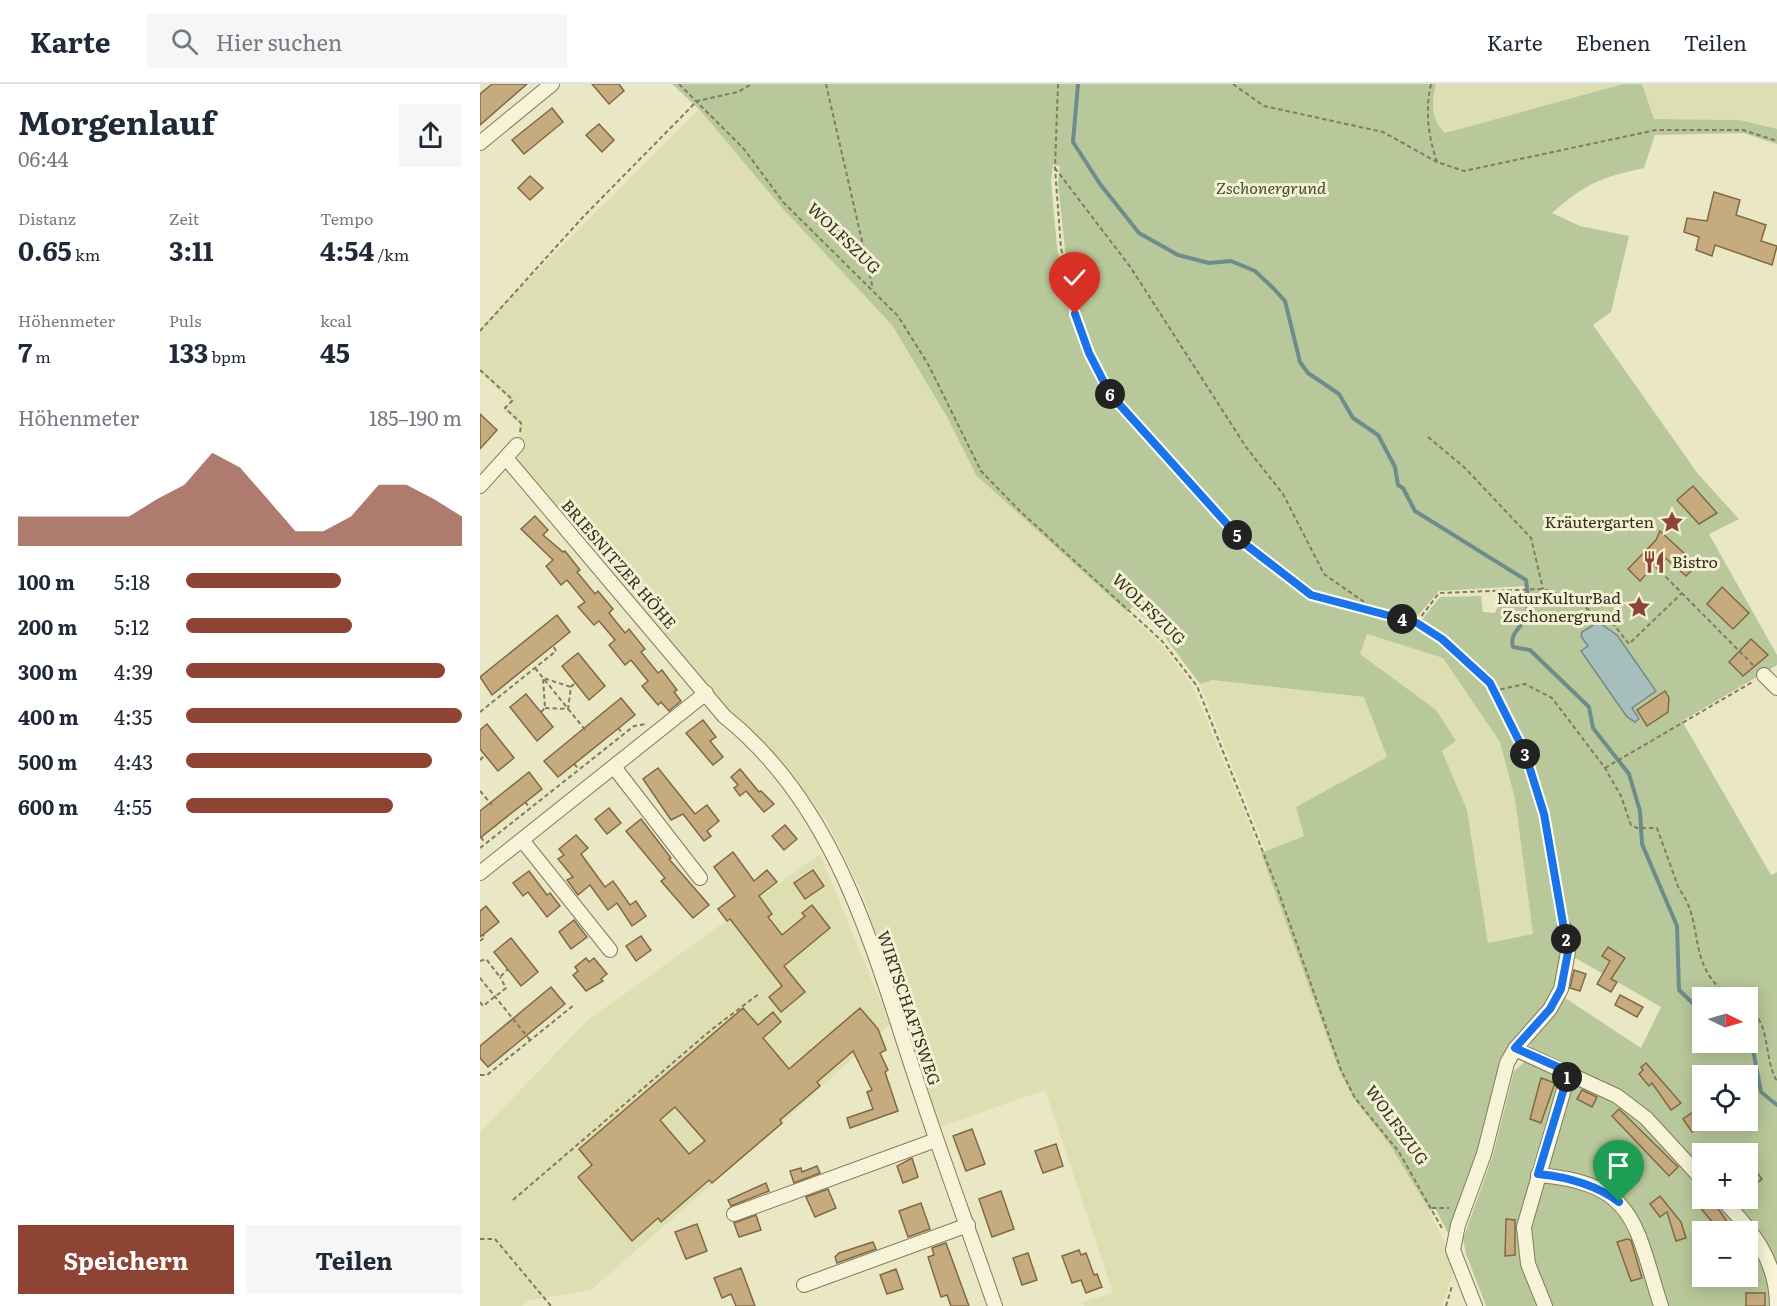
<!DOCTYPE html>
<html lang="de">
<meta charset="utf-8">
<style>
:root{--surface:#fff;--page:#f6f6f7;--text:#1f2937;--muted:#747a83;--line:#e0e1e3;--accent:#8e4432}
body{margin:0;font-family:Literata,serif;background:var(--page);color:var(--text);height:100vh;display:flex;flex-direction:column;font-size:22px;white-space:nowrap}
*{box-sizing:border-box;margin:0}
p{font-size:20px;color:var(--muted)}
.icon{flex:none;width:33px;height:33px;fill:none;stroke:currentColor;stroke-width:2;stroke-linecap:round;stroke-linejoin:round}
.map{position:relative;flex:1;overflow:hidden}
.sheet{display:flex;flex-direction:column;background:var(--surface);width:480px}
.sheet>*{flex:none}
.needle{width:39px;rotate:95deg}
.buttons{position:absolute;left:1212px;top:903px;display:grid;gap:12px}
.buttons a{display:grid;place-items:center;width:66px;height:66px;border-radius:0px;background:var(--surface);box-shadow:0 3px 15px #0003;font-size:30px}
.pin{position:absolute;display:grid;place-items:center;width:51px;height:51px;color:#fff;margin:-62px -26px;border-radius:50% 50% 50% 0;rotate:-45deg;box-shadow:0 0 6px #0007}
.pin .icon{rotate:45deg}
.km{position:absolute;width:30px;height:30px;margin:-15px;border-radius:50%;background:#222;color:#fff;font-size:16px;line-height:30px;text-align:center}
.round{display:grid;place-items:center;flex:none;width:63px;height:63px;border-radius:0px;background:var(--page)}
.headline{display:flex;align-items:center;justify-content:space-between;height:102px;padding:0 18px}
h1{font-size:33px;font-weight:700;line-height:45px}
.stats{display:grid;grid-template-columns:repeat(3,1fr);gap:9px;height:102px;padding:6px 18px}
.stats div{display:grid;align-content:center}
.stats b{font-size:26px;font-weight:700}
.stats small{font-size:16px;font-weight:400}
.stats p{font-size:16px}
.chart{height:168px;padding:12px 18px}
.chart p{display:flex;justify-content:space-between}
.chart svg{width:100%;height:108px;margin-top:6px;fill:var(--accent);opacity:.7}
.cta{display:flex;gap:12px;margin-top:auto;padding:12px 18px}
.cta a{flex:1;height:69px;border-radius:0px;background:var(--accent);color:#fff;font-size:24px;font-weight:700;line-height:69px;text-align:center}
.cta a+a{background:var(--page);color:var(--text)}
ul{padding:0 18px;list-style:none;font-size:20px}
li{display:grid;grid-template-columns:96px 72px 1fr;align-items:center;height:45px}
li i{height:15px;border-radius:8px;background:var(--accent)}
header{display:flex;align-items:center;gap:36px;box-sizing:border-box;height:84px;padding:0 30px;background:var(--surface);border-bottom:2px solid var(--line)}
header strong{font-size:28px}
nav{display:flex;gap:33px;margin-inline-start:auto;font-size:21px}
.search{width:420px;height:54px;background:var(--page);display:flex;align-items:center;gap:15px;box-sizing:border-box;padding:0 21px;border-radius:0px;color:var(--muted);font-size:22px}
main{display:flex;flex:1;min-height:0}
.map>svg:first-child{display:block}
</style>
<header>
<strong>Karte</strong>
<div class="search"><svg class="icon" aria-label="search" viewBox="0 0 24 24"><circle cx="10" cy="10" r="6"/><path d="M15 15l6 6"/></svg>Hier suchen</div>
<nav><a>Karte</a><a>Ebenen</a><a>Teilen</a></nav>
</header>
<main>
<section class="sheet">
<div class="headline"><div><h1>Morgenlauf</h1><p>06:44</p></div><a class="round"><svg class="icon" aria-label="share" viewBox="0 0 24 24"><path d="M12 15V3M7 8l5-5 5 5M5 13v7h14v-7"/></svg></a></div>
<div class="stats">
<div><p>Distanz</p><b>0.65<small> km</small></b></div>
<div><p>Zeit</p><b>3:11</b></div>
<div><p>Tempo</p><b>4:54<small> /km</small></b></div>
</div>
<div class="stats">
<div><p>Höhenmeter</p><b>7<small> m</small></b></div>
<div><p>Puls</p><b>133<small> bpm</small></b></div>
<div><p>kcal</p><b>45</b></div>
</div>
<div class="chart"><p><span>Höhenmeter</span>185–190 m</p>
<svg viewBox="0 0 160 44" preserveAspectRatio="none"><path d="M0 44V32L10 32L20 32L30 32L40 32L50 25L60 19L70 6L80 12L90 25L100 38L110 38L120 32L130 19L140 19L150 25L160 32V44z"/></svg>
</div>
<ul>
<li><b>100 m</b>5:18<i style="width:56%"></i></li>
<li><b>200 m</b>5:12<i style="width:60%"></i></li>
<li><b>300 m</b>4:39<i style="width:94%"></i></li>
<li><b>400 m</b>4:35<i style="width:100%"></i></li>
<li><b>500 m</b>4:43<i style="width:89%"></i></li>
<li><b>600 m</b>4:55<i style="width:75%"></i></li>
</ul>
<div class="cta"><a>Speichern</a><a>Teilen</a></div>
</section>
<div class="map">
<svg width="1297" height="1222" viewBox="0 0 1297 1222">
<rect width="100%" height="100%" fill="#eae7c5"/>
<g fill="#dddfb3">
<polygon points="956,0 1144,0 965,49 956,39 952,24"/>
<polygon points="1162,0 1297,0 1297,45 1260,36 1173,35"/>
<polygon points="219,25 303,125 412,241 467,333 497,391 681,560 713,603 781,769 832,910 910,1061 941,1111 964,1157 975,1184 962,1222 604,1222 602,1218 633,1209 565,1006 460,1043 383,811 346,736 282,655 247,629 40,381 38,372 43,362 39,354 40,340 22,325 30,316 0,288 0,244"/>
<polygon points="887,550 963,574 1020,658 1035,715 1053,850 1008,859 987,726 962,667 976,657 905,589 880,570"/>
<polygon points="732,596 884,613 907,673 816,723 824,752 786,767 720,600"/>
<polygon points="340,770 410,940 302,1039 111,1206 46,1217 42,1222 0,1222 0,1048 108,936"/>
</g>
<path fill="#b9c89a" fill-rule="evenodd" d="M192,0H956C952,19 950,34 965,49L1143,0H1162L1174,35L1260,36L1297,45V60L1263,49L1175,51L1164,84C1119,94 1107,99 1072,129L1100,142L1149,152L1131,228L1113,241L1218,390L1259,435L1229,450L1297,571V581L1202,637L1291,791L1297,788V1222H1006L986,1170L983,1155L1013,1071L1034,987L1047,976L1052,966L1048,956L1082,912L1161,964L1181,923L1092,872L1068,730L1048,668L1010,596L970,558L940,538L960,513L1001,512L1003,528L1015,529C1020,515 1032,510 1047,507L1046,502L959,507L934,536L833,509L768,458L633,310L612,268L598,229L585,166L578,99L580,82L573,81L571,97L577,163L589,229L604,270L627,312L761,462L828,514L907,533L931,542L962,560L1006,601L1041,670L1062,730L1076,803L1082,888L1065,923L1039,952L1007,1040L971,1155L955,1124L950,1127L910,1061L874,1015L859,986L781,769L824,752L816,723L907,673L884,613L732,596L720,600L684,552L653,523L647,528L496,391L467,333L412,241L303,125L219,25ZM887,550L963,574L1020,658L1035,715L1053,850L1008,859L987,726L962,667L976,657L956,626L880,570ZM1222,914H1268V958H1222ZM1222,992H1268V1036H1222ZM1222,1070H1268V1114H1222ZM1222,1148H1268V1192H1222Z"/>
<polygon fill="#a6bebc" stroke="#6e8c8b" stroke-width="1.5" points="1118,538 1137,551 1176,607 1152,624 1159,635 1155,638 1147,633 1101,567 1108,562 1101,552 1102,548"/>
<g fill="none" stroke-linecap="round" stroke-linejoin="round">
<g stroke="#6e8c8b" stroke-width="4">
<path d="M598,0L593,58L620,100L659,149L698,171L729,179L751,177L775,187L794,205L805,217L820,278L828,289L859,310L873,334L898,351L915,383L918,401L923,404L935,427L1046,496C1047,507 1050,521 1046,532C1042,544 1029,549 1033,563L1050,566L1109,623L1113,644L1149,690L1160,727L1162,760L1197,842L1199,906L1222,928"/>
<polyline points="1268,953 1274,971 1281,1008 1297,1021"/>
</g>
</g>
<g fill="#c6ab7e" stroke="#816944" stroke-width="1.5" fill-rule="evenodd">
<polygon points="12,0 47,0 0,41 0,10"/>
<polygon points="112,0 139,0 144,7 129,20"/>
<polygon points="72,24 83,38 44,70 32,56"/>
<polygon points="119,40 134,56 122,68 106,51"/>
<polygon points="50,92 63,104 50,116 38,104"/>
<polygon points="1234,108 1260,116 1256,131 1286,141 1281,157 1297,162 1292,181 1235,161 1232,172 1216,166 1219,153 1204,148 1207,134 1227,137"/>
<polygon points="0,330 17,346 0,365"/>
<polygon points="1213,402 1237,429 1219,440 1197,416"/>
<polygon points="55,432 68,446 63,451 83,468 85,467 100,486 97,488 115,510 118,507 133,525 129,529 145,549 149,545 165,565 161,568 178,589 182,586 197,606 194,608 201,617 189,627 181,618 178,621 162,602 168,597 151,576 145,581 129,561 135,556 119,537 114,541 98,523 105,518 87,496 81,501 66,482 73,476 41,445"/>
<polygon points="1180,447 1217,481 1206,492 1183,472 1160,497 1148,485 1176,456"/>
<polygon points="1242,503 1269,529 1253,545 1227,520"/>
<polygon points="77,531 90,548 12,611 0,593"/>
<polygon points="1271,555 1288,571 1263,592 1249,578"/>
<polygon points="98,569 125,602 109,616 82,582"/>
<polygon points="1185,607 1189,614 1188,628 1167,642 1157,626"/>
<polygon points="46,610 73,643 57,657 30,623"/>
<polygon points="141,614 155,631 78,693 64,677"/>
<polygon points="223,636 236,653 230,657 243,673 233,681 206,649"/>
<polygon points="7,640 34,674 18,687 0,665 0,646"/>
<polygon points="178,684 215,730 227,721 239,737 227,747 231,752 224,757 203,730 191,736 163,695"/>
<polygon points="260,685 279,708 281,707 294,720 284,728 266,707 260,712 254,704 258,701 251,693"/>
<polygon points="49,688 62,705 0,754 0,727"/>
<polygon points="129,724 141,739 127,750 115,735"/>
<polygon points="161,735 191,774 189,775 229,821 213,834 181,797 185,794 146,747"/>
<polygon points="305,741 317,755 304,766 292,752"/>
<polygon points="96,751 108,764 101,770 125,803 133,797 150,821 156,817 166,832 152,842 137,819 128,826 110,801 98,811 87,796 93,793 78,775 84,771 79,765"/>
<polygon points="253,768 274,797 287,786 297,798 279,812 292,830 288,833 302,851 325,832 322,829 332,821 350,844 304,882 325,908 301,928 289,913 302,902 250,835 247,837 238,825 255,812 234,783"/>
<polygon points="333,786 344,802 325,815 314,799"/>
<polygon points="49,787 67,811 70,809 80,822 67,833 48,808 43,812 33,799"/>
<polygon points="6,822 19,838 0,853 0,827"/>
<polygon points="94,836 107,853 91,865 79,848"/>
<polygon points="161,852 171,866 156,877 146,862"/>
<polygon points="31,854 58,888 41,902 14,868"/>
<polygon points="1128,863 1145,874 1131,895 1137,898 1131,908 1117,900 1130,877 1122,872"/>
<polygon points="106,874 109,878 114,874 127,890 121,895 123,897 106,907 93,891 98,887 95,883"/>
<polygon points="1094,886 1106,890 1100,907 1090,904"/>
<polygon points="71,903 85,920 8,983 0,974 0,962"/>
<polygon points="1140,911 1163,923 1157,933 1135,921"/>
<path d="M263,924L278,941L293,928L301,938L283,954L309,985L380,924L398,945L406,966L400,969L408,986L405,988L418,1027L370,1044L367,1034L393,1025L387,1008L392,1006L373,967L337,998L340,1002L300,1036L302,1039L232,1099L229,1096L181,1138L178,1134L152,1157L98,1093L112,1081L99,1065ZM195,1023L225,1057L209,1070L180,1036Z"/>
<polygon points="1166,979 1201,1019 1191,1026 1172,999 1169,1002 1159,990 1163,986 1161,983"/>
<polygon points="1061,994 1075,999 1061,1039 1050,1035"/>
<polygon points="1102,1006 1117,1013 1112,1023 1097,1015"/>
<polygon points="1139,1025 1198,1083 1189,1092 1132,1032"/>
<polygon points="1213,1028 1222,1040 1212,1048 1203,1035"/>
<polygon points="492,1045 505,1080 486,1087 473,1052"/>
<polygon points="576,1060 583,1082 563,1089 555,1067"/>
<polygon points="432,1074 438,1093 423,1099 417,1082"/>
<polygon points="1268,1077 1282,1095 1273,1102 1268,1095"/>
<polygon points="337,1082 340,1089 314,1099 310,1087 321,1084 322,1088"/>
<polygon points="1145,1082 1159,1096 1151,1104 1137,1090"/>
<polygon points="286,1099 289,1107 251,1122 248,1116"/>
<polygon points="348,1105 356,1124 335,1133 326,1113"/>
<polygon points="521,1107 534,1145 512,1153 499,1115"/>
<polygon points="1180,1112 1201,1138 1206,1154 1196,1157 1187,1128 1180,1133 1170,1120"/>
<polygon points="1223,1114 1227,1114 1239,1126 1254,1148 1241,1148 1217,1120"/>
<polygon points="441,1119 450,1145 428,1153 419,1127"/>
<polygon points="276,1131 281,1146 259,1153 254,1139"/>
<polygon points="1026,1135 1035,1136 1035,1171 1025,1172"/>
<polygon points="217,1140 227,1167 206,1175 195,1148"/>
<polygon points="1147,1155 1151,1156 1162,1194 1151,1197 1137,1158"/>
<polygon points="393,1158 396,1165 357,1179 355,1173 359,1169"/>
<polygon points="466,1159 489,1222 471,1222 467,1211 461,1213 448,1173 454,1171 452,1164"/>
<polygon points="599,1166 601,1171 606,1169 614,1191 617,1190 622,1203 606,1209 601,1196 592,1199 582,1172"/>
<polygon points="548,1169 557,1196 542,1201 533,1174"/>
<polygon points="261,1184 275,1222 256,1222 251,1210 242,1214 234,1194"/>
<polygon points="416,1185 423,1205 407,1210 400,1191"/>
<rect x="1266" y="1209" width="19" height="13"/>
</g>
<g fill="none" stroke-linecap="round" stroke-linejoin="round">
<g stroke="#847a5d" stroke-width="16">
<g id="minor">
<polyline points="0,59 72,0"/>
<path d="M26,374L244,632C360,725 394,870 439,1004C463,1077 490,1149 515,1222"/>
<polyline points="0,402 37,361"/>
<polyline points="1284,591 1297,604"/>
<polyline points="134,683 220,794"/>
<polyline points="42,756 130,866"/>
<polyline points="0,789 226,609"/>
<polyline points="1035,965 1137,1012 1166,1034 1222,1095"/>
<path d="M1058,1091C1157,1099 1155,1141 1181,1222"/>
<path d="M1241,1114C1272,1146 1297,1176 1297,1222"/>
<polyline points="254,1130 456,1056"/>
<polyline points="324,1201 488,1141"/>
<polyline points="995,1222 973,1166 978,1141 1004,1070 1027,979 1035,965 1070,925 1081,905 1088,868 1084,844"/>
<polyline points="1065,1222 1048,1180 1044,1143 1089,988"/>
</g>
</g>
<g stroke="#847a5d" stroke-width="2" stroke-dasharray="4.5 3" stroke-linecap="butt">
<polyline points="199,0 264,65 304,119 418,232 448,280 501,387 540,427 682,557 717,602 798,806 861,986 875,1014 919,1068 963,1146"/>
<polyline points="346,0 393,205"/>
<polyline points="578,0 575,84 581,164 595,229 609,269 630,310 765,460 831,511 937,539 962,555 1010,599 1045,669 1064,730 1082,830"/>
<polyline points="753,0 784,22 903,48 957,78"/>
<path d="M951,0C945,27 948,51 957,78L984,87L1176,46H1263L1297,57"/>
<polyline points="575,84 651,184 766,363 803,410 844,490 897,527"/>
<polyline points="0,247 103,133 217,17 258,8 272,0"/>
<polyline points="0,286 33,316 25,324 41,339 40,350"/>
<polyline points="948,353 985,384 1051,454 1063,505"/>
<polyline points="1175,482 1274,582"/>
<polyline points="937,538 959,509 1063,505 1086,512 1134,541 1149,560 1202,509"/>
<polyline points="55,584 106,647"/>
<path d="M1013,607L1045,600L1072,614L1125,684L1141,712L1151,741L1157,744H1177L1199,805C1226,839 1204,882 1252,914"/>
<polyline points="65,624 88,625 91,603 95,599"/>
<polyline points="0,628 76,567 73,562"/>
<polyline points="61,628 65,624 63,594 91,603"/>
<polyline points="138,644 143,650"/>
<polyline points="0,676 5,671"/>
<polyline points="94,680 99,685"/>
<polyline points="1125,684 1274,597"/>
<polyline points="0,707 12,721"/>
<polyline points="45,718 50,724"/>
<polyline points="1,753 5,759"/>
<polyline points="0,764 154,642 166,640"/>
<polyline points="0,857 5,853 3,851"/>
<polyline points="0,877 6,875 20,893 28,885"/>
<polyline points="0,894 50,956"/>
<polyline points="0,918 3,922 26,904 20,893"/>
<path d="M1268,924C1292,940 1283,975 1297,997"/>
<polyline points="0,991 7,991 94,921"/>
<polyline points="33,1116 231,946 280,909"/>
<polyline points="952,1124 969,1124"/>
<polyline points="0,1155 15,1155 71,1222"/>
<polyline points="966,1222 972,1202"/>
</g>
<use href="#minor" stroke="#f6f3d8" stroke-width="14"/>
</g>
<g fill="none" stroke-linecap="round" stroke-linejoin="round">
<g stroke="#fff" stroke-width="12">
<path id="route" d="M595,230L609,269L630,310L765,460L831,511L937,539L962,555L1010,599L1045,669L1064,730L1088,868L1081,905L1070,925L1035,964L1089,988L1058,1090C1088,1093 1115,1100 1139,1118"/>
</g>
<use href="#route" stroke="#1a73e8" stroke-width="8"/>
</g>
<defs>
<g id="sight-bare" transform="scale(1.8)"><path d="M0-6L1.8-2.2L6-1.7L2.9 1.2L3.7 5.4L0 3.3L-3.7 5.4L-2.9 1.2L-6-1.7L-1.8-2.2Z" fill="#8e4432" stroke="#f3f0d4" stroke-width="2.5" paint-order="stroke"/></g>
<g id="restaurant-bare" transform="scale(1.8)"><path d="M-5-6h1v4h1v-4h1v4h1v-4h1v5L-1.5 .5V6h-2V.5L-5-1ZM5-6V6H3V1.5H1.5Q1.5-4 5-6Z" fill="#8e4432" stroke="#f3f0d4" stroke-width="2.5" paint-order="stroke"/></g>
</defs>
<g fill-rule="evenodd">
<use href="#sight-bare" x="1192" y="438"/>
<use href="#restaurant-bare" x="1174" y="478"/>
<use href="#sight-bare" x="1159" y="523"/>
</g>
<g text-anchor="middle" stroke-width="6" stroke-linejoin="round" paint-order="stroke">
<g font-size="16" font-style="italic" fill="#3d5028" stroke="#f3f0d4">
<text x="791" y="110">Zschonergrund</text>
</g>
<g font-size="16" fill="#352f1f" stroke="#f3f0d4">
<text transform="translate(364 154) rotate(44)" y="6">WOLFSZUG</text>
<text transform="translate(139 480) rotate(49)" y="6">BRIESNITZER HÖHE</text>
<text transform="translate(669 525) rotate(44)" y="6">WOLFSZUG</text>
<text transform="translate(429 924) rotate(71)" y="6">WIRTSCHAFTSWEG</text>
<text transform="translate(917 1041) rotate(54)" y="6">WOLFSZUG</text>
</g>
<g font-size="16" fill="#352f1f" stroke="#f3f0d4" text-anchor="end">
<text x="1174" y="444">Kräutergarten</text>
<text x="1192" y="484" text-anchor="start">Bistro</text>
<text x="1141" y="520">NaturKulturBad<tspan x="1141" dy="18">Zschonergrund</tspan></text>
</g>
</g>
</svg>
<div class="buttons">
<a><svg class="needle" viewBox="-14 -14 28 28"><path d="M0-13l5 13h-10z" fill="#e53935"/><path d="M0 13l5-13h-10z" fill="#747a83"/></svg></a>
<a><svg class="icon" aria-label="locate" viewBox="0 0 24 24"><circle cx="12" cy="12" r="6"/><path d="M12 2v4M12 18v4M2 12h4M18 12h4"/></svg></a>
<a>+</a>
<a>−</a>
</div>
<div class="pin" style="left:1139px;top:1118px;background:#1e9e55"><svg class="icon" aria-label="arrive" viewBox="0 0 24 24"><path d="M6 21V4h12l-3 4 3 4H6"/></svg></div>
<div class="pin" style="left:595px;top:230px;background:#d93025"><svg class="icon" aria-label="check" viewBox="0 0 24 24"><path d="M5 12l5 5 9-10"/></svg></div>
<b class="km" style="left:1087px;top:993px">1</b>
<b class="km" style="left:1086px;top:855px">2</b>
<b class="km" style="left:1045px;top:670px">3</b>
<b class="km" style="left:922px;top:535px">4</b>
<b class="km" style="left:757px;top:451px">5</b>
<b class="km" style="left:630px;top:310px">6</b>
</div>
</main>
